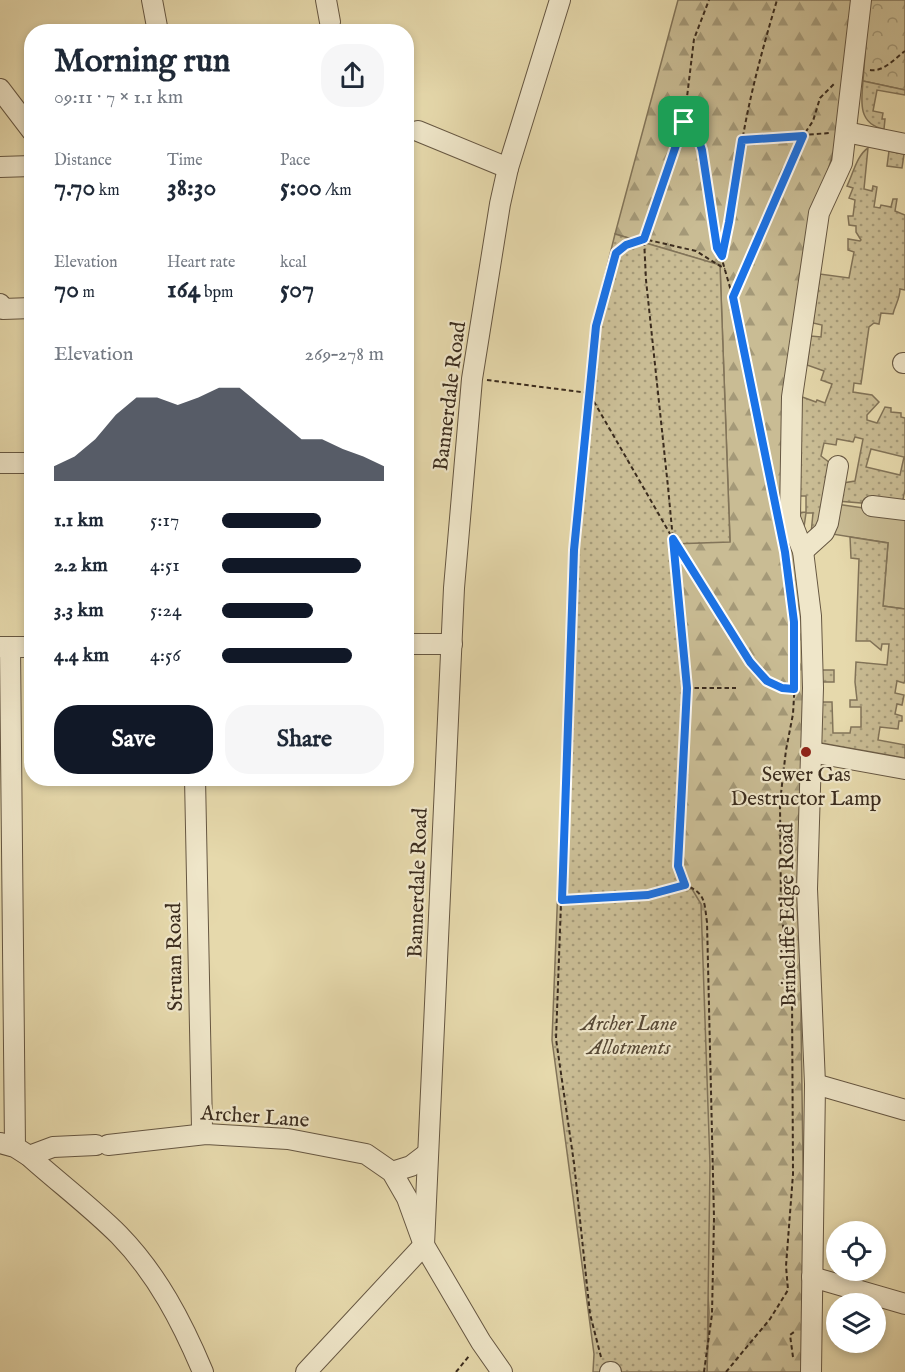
<!DOCTYPE html>
<meta charset="utf-8">
<style>
:root{--surface:#fff;--page:#f6f6f7;--text:#1f2937;--muted:#747a83;--accent:#111827}
body{margin:0;font-family:"IM FELL English",serif;background:var(--page);color:var(--text);height:100vh;display:flex;flex-direction:column;font-size:22px;white-space:nowrap}
*{box-sizing:border-box;margin:0}
p{font-size:20px;color:var(--muted)}
.icon{flex:none;width:33px;height:33px;fill:none;stroke:currentColor;stroke-width:2;stroke-linecap:round;stroke-linejoin:round}
.map{position:relative;flex:1;overflow:hidden}
.side{position:absolute;left:24px;top:24px;width:390px;height:762px;display:flex;flex-direction:column;background:var(--surface);border-radius:24px;box-shadow:0 3px 9px #0003}
.side>*{flex:none}
.fabs{position:absolute;left:826px;top:1221px;display:grid;gap:12px}
.fabs a{display:grid;place-items:center;width:60px;height:60px;border-radius:50%;background:var(--surface);box-shadow:0 3px 9px #0003;font-size:30px}
.pin{position:absolute;display:grid;place-items:center;width:51px;height:51px;color:#fff;margin:-26px;border-radius:12px;box-shadow:0 3px 9px #0006}
.round{display:grid;place-items:center;flex:none;width:63px;height:63px;border-radius:24px;background:var(--page)}
.summary{display:flex;align-items:center;justify-content:space-between;height:102px;padding:0 30px}
h1{font-size:33px;font-weight:700;line-height:45px}
.figures{display:grid;grid-template-columns:repeat(3,1fr);gap:9px;height:102px;padding:6px 30px}
.figures div{display:grid;align-content:center}
.figures b{font-size:26px;font-weight:700}
.figures small{font-size:16px;font-weight:400}
.figures p{font-size:16px}
.chart{height:168px;padding:12px 30px}
.chart p{display:flex;justify-content:space-between}
.chart svg{width:100%;height:108px;margin-top:6px;fill:var(--accent);opacity:.7}
.primary-button{display:flex;gap:12px;margin-top:auto;padding:12px 30px}
.primary-button a{flex:1;height:69px;border-radius:24px;background:var(--accent);color:#fff;font-size:24px;font-weight:700;line-height:69px;text-align:center}
.primary-button a+a{background:var(--page);color:var(--text)}
ul{padding:0 30px;list-style:none;font-size:20px}
li{display:grid;grid-template-columns:96px 72px 1fr;align-items:center;height:45px}
li i{height:15px;border-radius:8px;background:var(--accent)}
.map>svg:first-child{display:block}
</style>
<div class="map">
<svg width="905" height="1372" viewBox="0 0 905 1372">
<defs>
<pattern id="forest-firs" width="22" height="20" patternUnits="userSpaceOnUse" patternTransform="scale(1.5)"><rect width="22" height="20" fill="#c9bc94"/><path d="M5 1l3.5 6h-7zM16 11l3.5 6h-7z" fill="#a49978"/></pattern>
<pattern id="park-crowns" width="20" height="18" patternUnits="userSpaceOnUse" patternTransform="scale(1.5)"><rect width="20" height="18" fill="#c9bc94"/><path d="M2 6a3 3 0 1 1 6 0M12 15a3 3 0 1 1 6 0" fill="none" stroke="#a49978"/></pattern>
<pattern id="garden-dots" width="8" height="8" patternUnits="userSpaceOnUse" patternTransform="scale(1.5)"><rect width="8" height="8" fill="#c9bc94"/><path d="M2 2h.1M6 6h.1" fill="none" stroke="#a49978" stroke-width="1.8" stroke-linecap="round"/></pattern>
</defs>
<rect width="100%" height="100%" fill="#e6d9ac"/>
<filter id="stains"><feTurbulence type="fractalNoise" baseFrequency=".00333" numOctaves="4"/><feColorMatrix values="0 0 0 0 .2 0 0 0 0 .09 0 0 0 0 .02 0 0 0 .5 -.17"/></filter>
<radialGradient id="worn" r=".72"><stop offset=".6" stop-color="#630" stop-opacity="0"/><stop offset="1" stop-color="#630" stop-opacity=".3"/></radialGradient>
<polygon fill="#c9bc94" stroke="#827459" stroke-width="1.5" points="836,504 905,514 905,609 883,606 888,543 832,534"/>
<polygon fill="url(#forest-firs)" stroke="#827459" stroke-width="1.5" points="678,0 854,0 839,134 814,216 786,396 799,560 805,712 801,1021 806,1372 707,1372 709,1312 682,888 676,867 684,689 671,544 730,541 720,265 615,234"/>
<polygon fill="url(#park-crowns)" stroke="#827459" stroke-width="1.5" points="869,0 905,0 905,90 863,81"/>
<g fill="url(#garden-dots)" stroke="#827459" stroke-width="1.5" fill-rule="evenodd">
<path d="M863,81L905,90V95L877,90L873,111L883,113L882,119H885L884,129C858,124 861,102 863,81Z"/>
<path d="M868,148L864,189L872,191L873,186L877,187L874,207L880,208L881,205L891,207L893,199H897L895,211L905,215V290L900,289C900,299 895,305 893,314L881,313L879,324L874,323L869,327L861,384L854,383L853,392L872,395L879,402L867,415V420L877,423L885,407L891,408V412L901,413V417L905,418V490L902,504L898,506L837,501L843,483L855,481L863,439L855,437L853,442L837,439L836,445L824,443L821,456L834,466L823,519L811,534L813,513H806L803,534L796,513L806,512V496H796L797,395L816,402L817,400L825,403L832,384L821,380L824,371L807,365L811,336L821,337L822,325L813,323L820,274L849,278L854,252L848,250V239L860,241L861,240L856,232V226L849,225L848,216H853L855,200L849,198L853,188L847,186C853,174 857,155 868,148ZM871,449L904,457L900,475L866,467Z"/>
<polygon points="889,151 904,154 902,168 887,166"/>
<polygon points="615,234 720,265 730,542 671,544 684,689 676,867 682,888 692,889 701,904 710,1165 707,1372 593,1372 594,1354 552,1040 567,654 592,327"/>
<polygon points="850,537 888,543 883,606 905,609 905,680 904,683 897,681 895,693 904,695 902,705 897,704 895,714 902,716 902,721 899,721 898,729 880,727 878,740 905,745 905,758 821,743 819,702 832,702 833,733 850,733 851,727 861,727 861,707 850,707 850,700 857,700 855,682 856,662 887,665 889,644 882,644 881,650 870,641 856,641 859,559 851,558"/>
<polygon points="819,670 834,670 834,682 818,682"/>
</g>
<g fill="none" stroke-linecap="round" stroke-linejoin="round">
<g stroke="#665742" stroke-width="22">
<g id="minor">
<polyline points="152,0 158,32"/>
<polyline points="326,0 330,22"/>
<polyline points="0,89 32,131"/>
<polyline points="418,131 508,168"/>
<polyline points="846,132 905,144"/>
<polyline points="0,167 32,166"/>
<polyline points="0,304 3,309 32,308"/>
<polyline points="903,363 905,363"/>
<polyline points="0,463 32,463"/>
<polyline points="872,506 905,510"/>
<polyline points="803,551 824,532 828,523 838,466"/>
<polyline points="406,644 452,644"/>
<polyline points="0,647 32,647"/>
<polyline points="10,647 15,1147"/>
<polyline points="811,752 905,769"/>
<polyline points="195,778 202,1128 206,1134"/>
<polyline points="815,1084 905,1110"/>
<path d="M0,1143L15,1147L29,1156C58,1182 91,1207 119,1235C157,1274 182,1322 203,1372"/>
<polyline points="108,1145 206,1134 288,1139 366,1154 392,1172 407,1198 424,1245 481,1342 502,1372"/>
<polyline points="29,1156 53,1147 96,1145"/>
<polyline points="392,1172 411,1166 428,1153"/>
<polyline points="812,1277 905,1304"/>
<polyline points="306,1372 424,1245 454,588 472,379 500,204 508,168 560,0"/>
<polyline points="610,1372 611,1372"/>
<polyline points="811,1372 815,1084 807,889 813,688 811,616 803,551 790,518 792,397 819,213 842,163 861,0"/>
</g>
</g>
<g stroke="#3b2c1e" stroke-width="2" stroke-dasharray="4.5 3" stroke-linecap="butt">
<path d="M870,70C884,72 894,59 905,51"/>
<polyline points="684,122 695,129 702,150 717,248 721,256 737,312 773,496"/>
<polyline points="742,140 829,133"/>
<path d="M722,255C730,217 735,180 742,142C750,94 763,47 777,0"/>
<polyline points="733,297 803,136 813,121 820,98 834,84"/>
<polyline points="487,380 589,393 673,539 750,662 767,681 782,688 795,689"/>
<polyline points="687,688 736,688"/>
<polyline points="563,900 648,895 685,885"/>
<polyline points="601,1357 590,1314 574,1163 556,1039 574,551 596,326 616,253 626,245 644,239 696,251 725,269"/>
<polyline points="793,1357 790,1335 794,1332"/>
<polyline points="456,1372 469,1356"/>
<path d="M704,1372L712,1314L714,1218L707,922C704,902 706,893 685,885L678,866L687,688L668,487L646,280L644,239L684,122L694,39L709,0"/>
<polyline points="726,1372 770,1319 788,1290 786,1266 793,1174 792,990 790,964 781,915 780,802 786,750 793,714 795,680"/>
</g>
<use href="#minor" stroke="#efe6c9" stroke-width="20"/>
</g>
<g fill="none" stroke-linecap="round" stroke-linejoin="round">
<g stroke="#fff" stroke-width="12">
<polygon id="route" points="684,122 695,129 702,150 717,248 722,256 729,222 742,140 803,136 733,297 785,552 794,622 794,689 782,688 767,681 750,662 673,539 687,688 678,866 685,885 648,895 562,900 574,550 596,326 616,253 626,245 644,239"/>
</g>
<use href="#route" stroke="#1a73e8" stroke-width="8"/>
</g>
<circle fill="#8f2418" stroke="#efe6c9" stroke-width="2" cx="806" cy="752" r="6"/>
<g text-anchor="middle" stroke-width="4.5" stroke-linejoin="round" paint-order="stroke">
<g font-size="21" fill="#3b2c1e" stroke="#efe6c9">
<text transform="translate(449 396) rotate(-83)" y="7">Bannerdale Road</text>
<text transform="translate(417 883) rotate(-88)" y="7">Bannerdale Road</text>
<text transform="translate(787 915) rotate(-91)" y="7">Brincliffe Edge Road</text>
<text transform="translate(174 957) rotate(-91)" y="7">Struan Road</text>
<text transform="translate(255 1116) rotate(4)" y="7">Archer Lane</text>
</g>
<g font-size="21" fill="#3b2c1e" stroke="#efe6c9">
<text x="806" y="781">Sewer Gas<tspan x="806" dy="24">Destructor Lamp</tspan></text>
</g>
<g font-size="21" font-style="italic" fill="#574936" stroke="#efe6c9">
<text x="629" y="1030">Archer Lane<tspan x="629" dy="24">Allotments</tspan></text>
</g>
</g>
<rect width="100%" height="100%" filter="url(#stains)"/>
<rect width="100%" height="100%" fill="url(#worn)"/>
</svg>
<div class="fabs">
<a><svg class="icon" aria-label="locate" viewBox="0 0 24 24"><circle cx="12" cy="12" r="6"/><path d="M12 2v4M12 18v4M2 12h4M18 12h4"/></svg></a>
<a><svg class="icon" aria-label="layers" viewBox="0 0 24 24"><path d="M12 4l9 5-9 5-9-5zM3 14l9 5 9-5"/></svg></a>
</div>
<div class="pin" style="left:684px;top:122px;background:#1e9e55"><svg class="icon" aria-label="arrive" viewBox="0 0 24 24"><path d="M6 21V4h12l-3 4 3 4H6"/></svg></div>
<section class="side">
<div class="summary"><div><h1>Morning run</h1><p>09:11 · 7 × 1.1 km</p></div><a class="round"><svg class="icon" aria-label="share" viewBox="0 0 24 24"><path d="M12 15V3M7 8l5-5 5 5M5 13v7h14v-7"/></svg></a></div>
<div class="figures">
<div><p>Distance</p><b>7.70<small> km</small></b></div>
<div><p>Time</p><b>38:30</b></div>
<div><p>Pace</p><b>5:00<small> /km</small></b></div>
</div>
<div class="figures">
<div><p>Elevation</p><b>70<small> m</small></b></div>
<div><p>Heart rate</p><b>164<small> bpm</small></b></div>
<div><p>kcal</p><b>507</b></div>
</div>
<div class="chart"><p><span>Elevation</span>269–278 m</p>
<svg viewBox="0 0 160 44" preserveAspectRatio="none"><path d="M0 44V38L10 34L20 27L30 17L40 10L50 10L60 13L70 10L80 6L90 6L100 13L110 20L120 27L130 27L140 31L150 34L160 38V44z"/></svg>
</div>
<ul>
<li><b>1.1 km</b>5:17<i style="width:61%"></i></li>
<li><b>2.2 km</b>4:51<i style="width:86%"></i></li>
<li><b>3.3 km</b>5:24<i style="width:56%"></i></li>
<li><b>4.4 km</b>4:56<i style="width:80%"></i></li>
</ul>
<div class="primary-button"><a>Save</a><a>Share</a></div>
</section>
</div>
